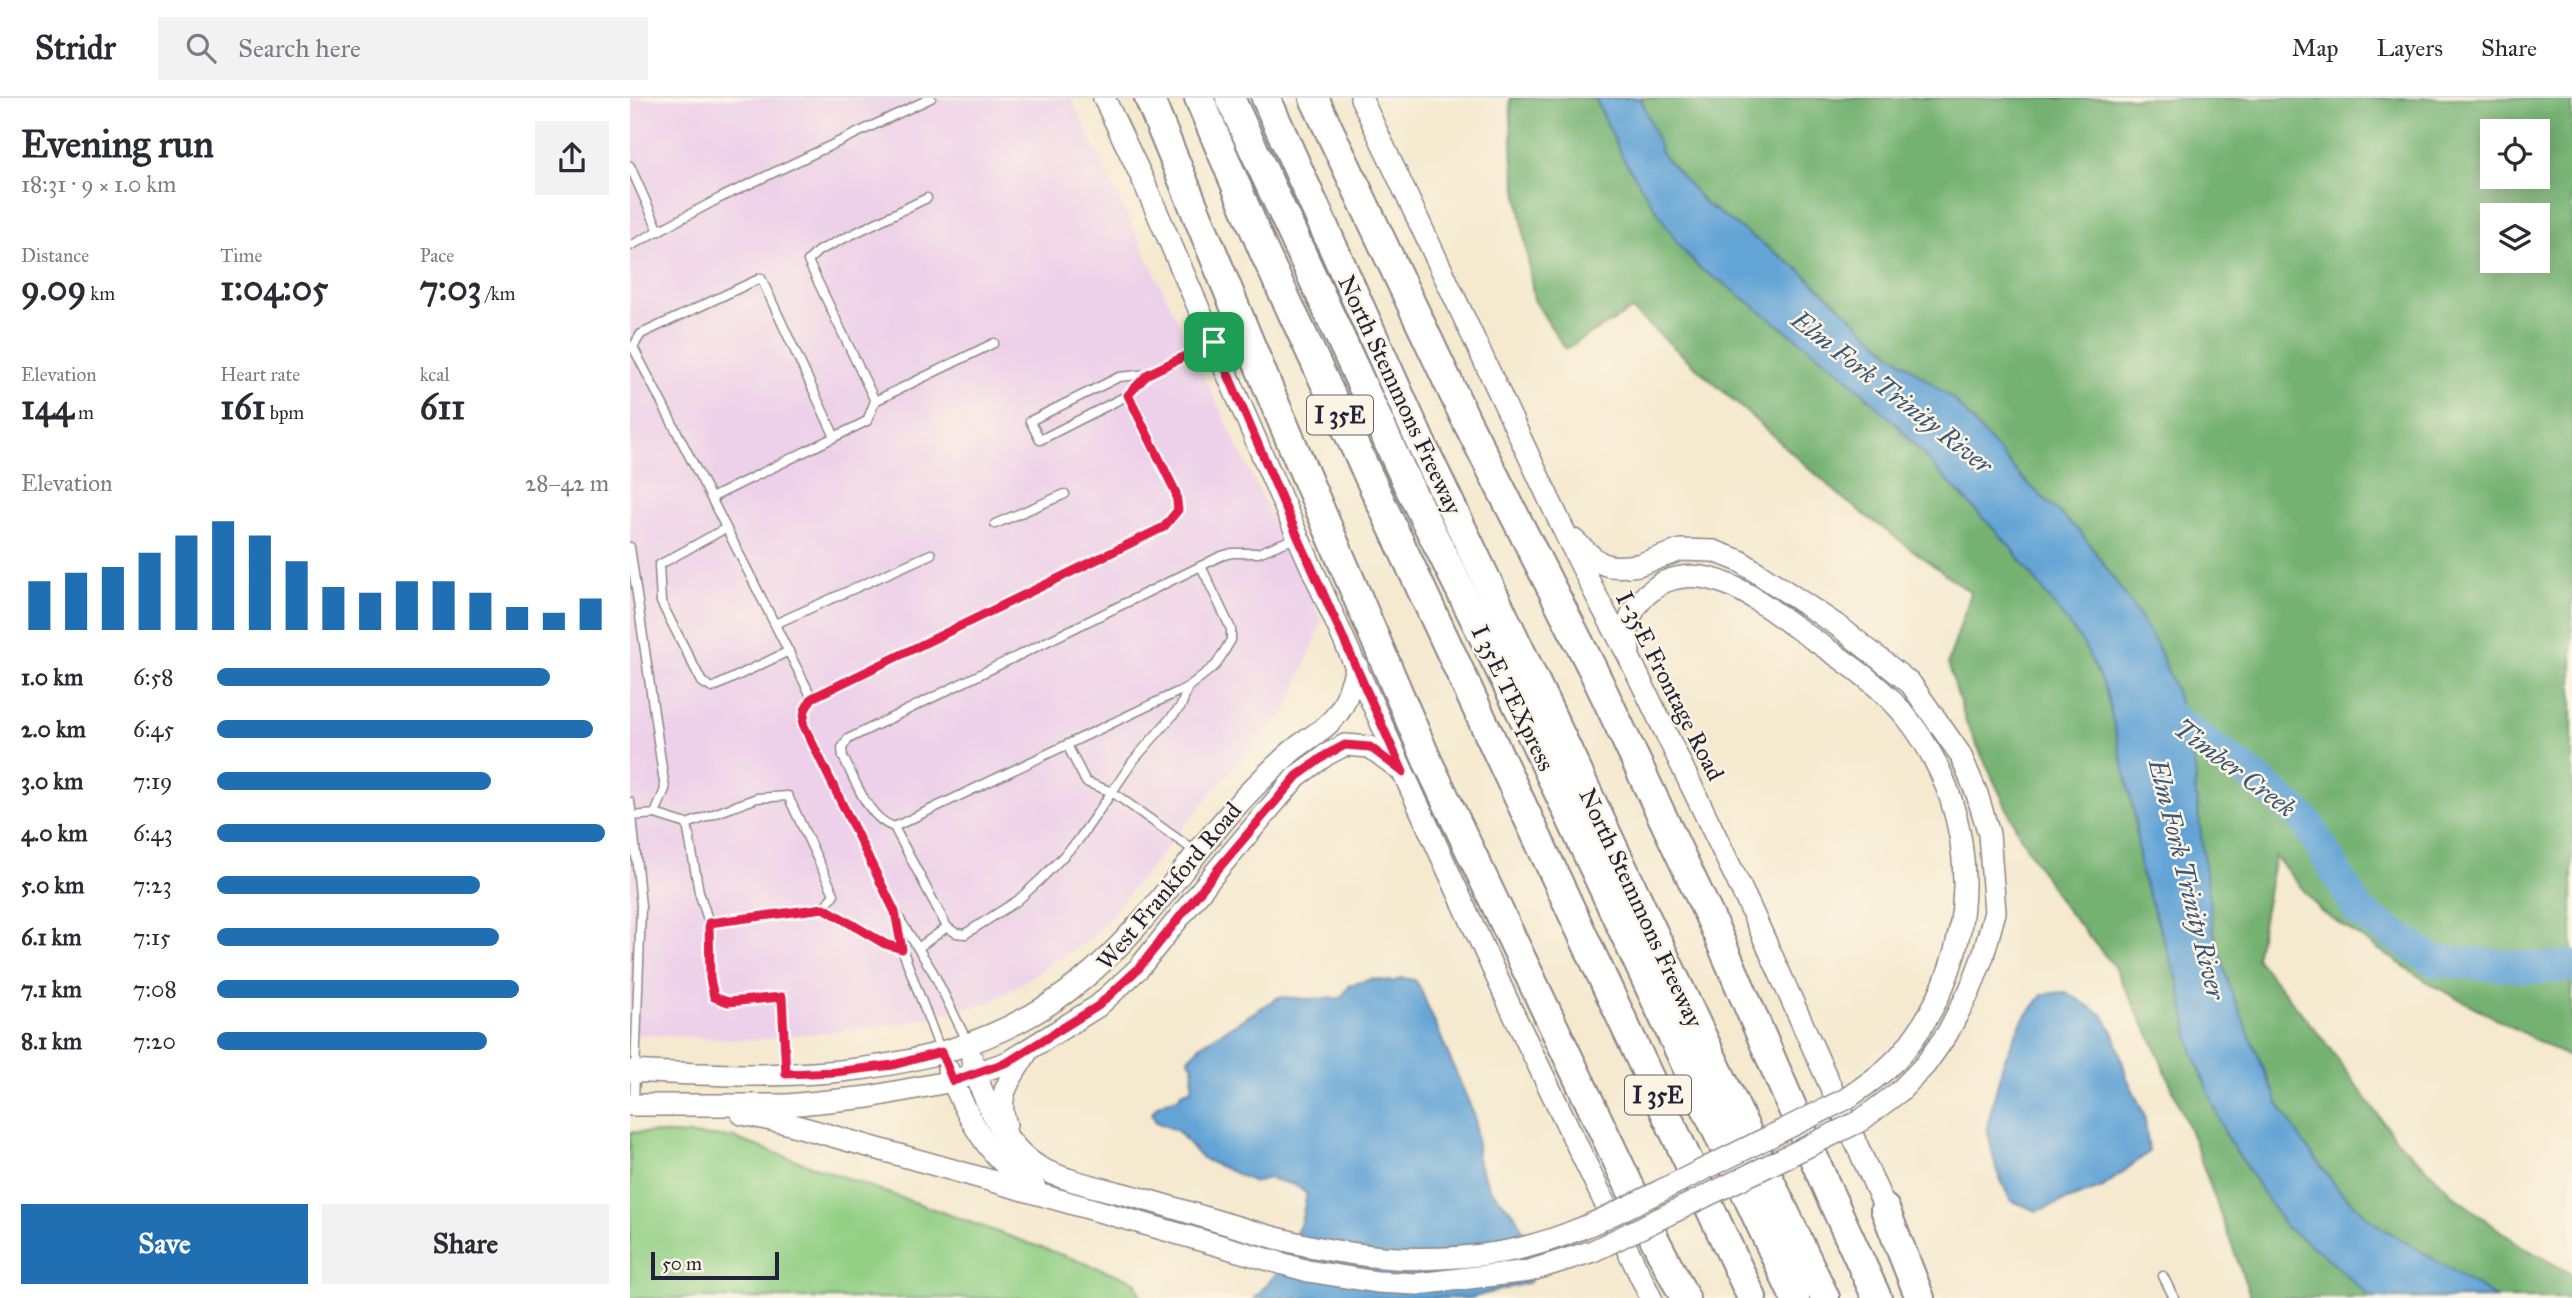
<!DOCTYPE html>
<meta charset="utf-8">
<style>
:root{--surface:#fff;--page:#f2f2f3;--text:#2b2b33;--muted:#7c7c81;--line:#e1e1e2;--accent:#1f6fb2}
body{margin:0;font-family:"IM FELL Great Primer",serif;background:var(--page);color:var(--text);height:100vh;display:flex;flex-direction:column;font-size:26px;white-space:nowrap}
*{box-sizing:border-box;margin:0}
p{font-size:23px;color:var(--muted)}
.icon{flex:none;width:38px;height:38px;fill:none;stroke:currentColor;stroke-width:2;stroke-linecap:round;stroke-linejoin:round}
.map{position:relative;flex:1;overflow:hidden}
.drawer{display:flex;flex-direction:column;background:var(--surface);width:630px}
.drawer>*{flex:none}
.tools{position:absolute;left:1850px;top:21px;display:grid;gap:14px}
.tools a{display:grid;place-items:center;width:70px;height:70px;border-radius:0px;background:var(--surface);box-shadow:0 4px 18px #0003;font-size:35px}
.scale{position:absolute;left:21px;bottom:18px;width:128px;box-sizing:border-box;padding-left:7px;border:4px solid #22223b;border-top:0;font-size:19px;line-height:24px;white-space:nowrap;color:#22223b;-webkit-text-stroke:5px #fcf5e5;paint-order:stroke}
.pin{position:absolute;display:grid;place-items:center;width:60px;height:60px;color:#fff;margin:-30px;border-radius:14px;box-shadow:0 4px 10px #0006}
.round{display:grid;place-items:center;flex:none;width:74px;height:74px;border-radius:0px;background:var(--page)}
.summary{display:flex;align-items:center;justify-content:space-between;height:119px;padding:0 21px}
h1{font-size:38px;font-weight:800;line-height:52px}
.figures{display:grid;grid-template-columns:repeat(3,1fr);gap:10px;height:119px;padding:7px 21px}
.figures div{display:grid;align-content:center}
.figures b{font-size:35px;font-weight:800}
.figures small{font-size:19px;font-weight:400}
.figures p{font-size:19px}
.chart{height:196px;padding:14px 21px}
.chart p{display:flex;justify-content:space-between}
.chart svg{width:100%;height:126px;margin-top:7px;stroke:var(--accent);stroke-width:6}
.action{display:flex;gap:14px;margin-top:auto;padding:14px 21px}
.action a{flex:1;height:80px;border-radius:0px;background:var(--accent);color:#fff;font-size:28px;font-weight:800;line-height:80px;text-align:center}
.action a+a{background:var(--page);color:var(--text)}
ul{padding:0 21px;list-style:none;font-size:23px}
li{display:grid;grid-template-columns:112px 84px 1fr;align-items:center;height:52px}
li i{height:18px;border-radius:9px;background:var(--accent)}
header{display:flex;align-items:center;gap:42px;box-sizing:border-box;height:98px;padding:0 35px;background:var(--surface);border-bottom:2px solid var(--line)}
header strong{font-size:33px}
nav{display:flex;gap:38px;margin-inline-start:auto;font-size:24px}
.search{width:490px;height:63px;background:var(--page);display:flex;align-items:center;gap:18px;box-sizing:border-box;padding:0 24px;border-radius:0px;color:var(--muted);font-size:26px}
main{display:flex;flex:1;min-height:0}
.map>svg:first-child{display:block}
</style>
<header>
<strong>Stridr</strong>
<div class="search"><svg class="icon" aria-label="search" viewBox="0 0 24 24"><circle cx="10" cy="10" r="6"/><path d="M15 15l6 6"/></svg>Search here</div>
<nav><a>Map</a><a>Layers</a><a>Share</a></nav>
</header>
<main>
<section class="drawer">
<div class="summary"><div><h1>Evening run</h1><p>18:31 · 9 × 1.0 km</p></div><a class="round"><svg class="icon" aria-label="share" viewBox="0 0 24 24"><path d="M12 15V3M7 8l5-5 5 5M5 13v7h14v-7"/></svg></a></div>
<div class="figures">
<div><p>Distance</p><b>9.09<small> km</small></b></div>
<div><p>Time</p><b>1:04:05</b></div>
<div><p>Pace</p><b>7:03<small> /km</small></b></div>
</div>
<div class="figures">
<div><p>Elevation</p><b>144<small> m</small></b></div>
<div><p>Heart rate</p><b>161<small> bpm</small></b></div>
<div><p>kcal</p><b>611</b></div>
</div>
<div class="chart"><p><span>Elevation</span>28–42 m</p>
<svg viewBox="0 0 160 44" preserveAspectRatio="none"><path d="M5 44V27M15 44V24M25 44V22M35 44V17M45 44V11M55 44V6M65 44V11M75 44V20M85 44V29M95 44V31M105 44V27M115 44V27M125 44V31M135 44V36M145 44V38M155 44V33"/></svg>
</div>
<ul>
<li><b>1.0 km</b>6:58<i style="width:85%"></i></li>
<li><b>2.0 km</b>6:45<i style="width:96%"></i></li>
<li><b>3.0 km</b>7:19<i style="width:70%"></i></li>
<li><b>4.0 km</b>6:43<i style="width:99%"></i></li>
<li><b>5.0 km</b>7:23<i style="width:67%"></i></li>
<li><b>6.1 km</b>7:15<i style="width:72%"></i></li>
<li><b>7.1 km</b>7:08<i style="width:77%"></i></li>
<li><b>8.1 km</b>7:20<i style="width:69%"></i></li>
</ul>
<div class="action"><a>Save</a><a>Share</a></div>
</section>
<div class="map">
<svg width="1942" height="1200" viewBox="0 0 1942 1200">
<rect width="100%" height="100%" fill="#fcf5e5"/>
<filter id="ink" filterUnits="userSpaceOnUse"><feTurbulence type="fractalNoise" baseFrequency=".0143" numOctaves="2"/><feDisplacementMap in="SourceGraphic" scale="14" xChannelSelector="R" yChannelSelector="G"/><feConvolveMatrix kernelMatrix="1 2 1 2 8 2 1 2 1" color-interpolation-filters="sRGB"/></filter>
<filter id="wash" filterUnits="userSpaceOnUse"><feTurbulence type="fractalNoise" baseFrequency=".00686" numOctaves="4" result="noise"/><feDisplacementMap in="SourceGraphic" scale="28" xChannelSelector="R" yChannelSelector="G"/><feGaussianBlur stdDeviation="1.57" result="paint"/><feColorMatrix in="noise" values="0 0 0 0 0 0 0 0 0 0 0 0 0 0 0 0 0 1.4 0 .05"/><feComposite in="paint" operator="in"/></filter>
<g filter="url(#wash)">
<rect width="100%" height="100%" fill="#f5e9cf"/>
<polygon fill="#edd0e9" points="0,0 441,0 692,524 657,614 610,661 462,840 361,904 270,926 124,942 0,936"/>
<polygon fill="#92cf84" stroke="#5a7860" stroke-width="2" points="0,1034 101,1039 505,1183 511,1200 0,1200"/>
<path fill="#75b272" stroke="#4c6a56" stroke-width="2" fill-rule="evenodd" d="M880,0H1942V961L1799,885L1691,813L1645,758L1626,860L1693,941L1764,1039L1829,1102L1891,1148L1942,1176V1200H1621L1564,1043L1525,948L1483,867L1431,805L1391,740L1336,624L1318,565L1341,495L1216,403L1002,212L935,251L904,202L883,65ZM1862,33H1908V79H1862ZM1862,117H1908V163H1862Z"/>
<g fill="#63a4d6" stroke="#426388" stroke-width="2">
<polygon points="965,0 1011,0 1032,56 1076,106 1170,172 1262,256 1324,302 1393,381 1452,436 1500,504 1527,547 1547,596 1566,675 1565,689 1583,831 1601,893 1648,1005 1673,1044 1708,1091 1743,1124 1867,1200 1741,1200 1694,1157 1656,1129 1596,1038 1562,952 1549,887 1511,775 1504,714 1476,593 1454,547 1379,447 1304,369 1268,328 1211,274 1092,184 1070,171 1050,149 993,60"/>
<path d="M772,880L784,882L789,888L845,1019L848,1065L860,1091L885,1117L896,1139L900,1184L840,1200H625L647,1175L671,1125L677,1096L665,1087L638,1080L624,1084L571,1060L548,1033L526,1024L522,1016C526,1004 536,1003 548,1000L551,995L562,991L563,969L558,960L571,947L649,899L678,901L711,900L720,887L742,881L763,884Z"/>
<polygon points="1436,894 1473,917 1484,936 1497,980 1514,1016 1519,1054 1473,1089 1407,1113 1380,1102 1366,1071 1357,1029 1373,965 1391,925 1413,896"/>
</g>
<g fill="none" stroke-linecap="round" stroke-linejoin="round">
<polyline stroke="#63a4d6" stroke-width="32" points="1521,606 1622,678 1676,723 1729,814 1805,863 1912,870 1942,868"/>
</g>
</g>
<g filter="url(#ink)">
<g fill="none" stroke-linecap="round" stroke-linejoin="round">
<g stroke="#8c8685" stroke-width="11">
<g id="service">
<polyline points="0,68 29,133"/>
<polyline points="0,148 90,100 301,0"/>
<polygon points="518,276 502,295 410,342 400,323 489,279"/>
<polyline points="518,276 582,245"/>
<polyline points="245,303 178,163 188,153 297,100"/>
<polyline points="205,339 131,180 11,236 3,249 81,400 237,323 245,303 364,245"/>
<polyline points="81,400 182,600"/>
<polyline points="365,426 435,396"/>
<polyline points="96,430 29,467 31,504 72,584 82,590 159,553"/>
<polyline points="0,449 35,691 25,716 2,718 11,808 4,1004"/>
<polyline points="145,526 301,456"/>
<polyline points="437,647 456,684 482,694 503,663 551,608 558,589 586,567 601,542 601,531 571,468 591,458 602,455 628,455 668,439"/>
<polyline points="0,704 2,718 0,718"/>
<polyline points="25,716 57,726"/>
<polyline points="264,729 558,589"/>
<polyline points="194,810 255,846 272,851"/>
<polyline points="266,821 272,851 311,954"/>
<polyline points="79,825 69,794 57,726 127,700 158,698 204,796 194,810 79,825 80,879 84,899 98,904 152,899 156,976"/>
<path d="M317,829L264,729C237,720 226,683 213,659L212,650L218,641L571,468"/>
<polyline points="288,850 317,829 326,835 335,836 387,803 411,781 447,744 482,694 566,754"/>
<path d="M337,943L303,874L265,814L173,626L175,612L182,600L534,429C548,417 548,414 546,395L498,297"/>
<polyline points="1533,1178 1544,1200"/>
</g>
</g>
<g stroke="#8c8685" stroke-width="24">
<g id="secondary">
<polyline points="474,0 513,82 668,439 773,674 884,917 1021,1200"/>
<polyline points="731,0 934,433 972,509 999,559 1119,807 1261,1123"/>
<path d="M944,442C970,466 971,472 1008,467"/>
<path d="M999,553C995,529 999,513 1017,496"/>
<path d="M342,961C351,999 374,1048 409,1069C432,1083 485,1093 513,1101"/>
<path d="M318,972C338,1021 359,1062 405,1090"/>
<path d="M0,973C155,981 324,987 451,883C510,835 552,770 602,713C620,692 641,672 662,653C677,641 700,629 710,612C718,600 722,582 727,568"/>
<polyline points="0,1007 158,1007 239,999 323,983 378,964 468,908 509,870 588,771 667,678 696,657 715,647 740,649 771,672"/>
<polyline points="112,1016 156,1025 511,1125"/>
<path d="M376,1027C365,995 382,980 397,954"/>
</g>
</g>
<g stroke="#8c8685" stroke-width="32">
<g id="motorway">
<polyline points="519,0 642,299 797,662 1026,1144 1055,1200"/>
<polyline points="569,0 634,154 1122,1200"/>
<polyline points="600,0 777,385 891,614 1165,1200"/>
<polyline points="636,0 791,345 919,613 1195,1200"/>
<polyline points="684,0 836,322 962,570 1083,826 1199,1095 1247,1200"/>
<polyline points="1255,1111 1290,1200"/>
</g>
</g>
<use href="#service" stroke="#fff" stroke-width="8"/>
<use href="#secondary" stroke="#fff" stroke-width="21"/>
<use href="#motorway" stroke="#fff" stroke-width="28"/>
<g stroke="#8c8685" stroke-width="24" stroke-linecap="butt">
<g id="secondary-bridge">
<path d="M513,1101C581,1120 649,1145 719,1155C769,1163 822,1162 872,1154C932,1144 986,1115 1040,1088C1098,1059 1157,1030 1216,1001C1236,987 1257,973 1273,954C1352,858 1355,720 1278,621C1248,583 1207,558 1168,531C1131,505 1083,463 1034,484C1029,486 1023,492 1017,496"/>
<polyline points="511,1125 678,1173 747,1184 787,1186 899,1173 963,1153 1230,1023 1270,993 1295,967 1317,936 1340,892 1353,858 1365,814 1359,736 1347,696 1330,656 1281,586 1211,530 1110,463 1084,453 1051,452 1008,467"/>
</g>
</g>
<use href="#secondary-bridge" stroke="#fff" stroke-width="21"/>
</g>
</g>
<g fill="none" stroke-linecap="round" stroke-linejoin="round" filter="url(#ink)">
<g stroke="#fff" stroke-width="14">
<polygon id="route" points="584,244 668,439 773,674 740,649 715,647 696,657 667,678 588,771 509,870 468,908 378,964 323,983 311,954 263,967 205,974 156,976 152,899 98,904 84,899 80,880 79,825 194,810 255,846 272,851 265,814 173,626 175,612 182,600 534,429 548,412 546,395 498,297 518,276"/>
</g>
<use href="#route" stroke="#e11d48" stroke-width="9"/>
</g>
<g text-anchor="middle" stroke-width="5" stroke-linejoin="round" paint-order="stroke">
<g fill="#fcf5e5" stroke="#63616e" stroke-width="2">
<rect x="677" y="297.5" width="66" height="39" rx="5"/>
<rect x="995" y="977.5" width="66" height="39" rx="5"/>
</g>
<g font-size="23" font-weight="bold" fill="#22223b">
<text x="710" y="325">I 35E</text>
<text x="1028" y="1005">I 35E</text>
</g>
<g font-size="24" fill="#22223b" stroke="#fcf5e5">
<text transform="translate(770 297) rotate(65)" y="8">North Stemmons Freeway</text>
<text transform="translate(1040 588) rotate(63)" y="8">I-35E Frontage Road</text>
<text transform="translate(883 600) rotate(64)" y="8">I 35E TEXpress</text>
<text transform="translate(539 788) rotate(-50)" y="8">West Frankford Road</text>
<text transform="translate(1011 810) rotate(65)" y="8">North Stemmons Freeway</text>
</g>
<g font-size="26" font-style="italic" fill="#3c5679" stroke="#fcf5e5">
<text transform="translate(1262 294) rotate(38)" y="9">Elm Fork Trinity River</text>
<text transform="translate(1605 670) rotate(37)" y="9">Timber Creek</text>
<text transform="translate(1557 781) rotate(76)" y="9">Elm Fork Trinity River</text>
</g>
</g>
</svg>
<div class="tools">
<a><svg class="icon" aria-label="locate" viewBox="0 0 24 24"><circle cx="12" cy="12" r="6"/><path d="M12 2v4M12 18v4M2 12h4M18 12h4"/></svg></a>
<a><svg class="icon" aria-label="layers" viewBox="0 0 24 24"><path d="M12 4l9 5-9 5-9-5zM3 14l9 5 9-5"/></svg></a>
</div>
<div class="scale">50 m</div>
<div class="pin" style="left:584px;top:244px;background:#1e9e55"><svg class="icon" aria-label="arrive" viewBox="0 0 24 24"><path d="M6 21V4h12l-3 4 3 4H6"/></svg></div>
</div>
</main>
